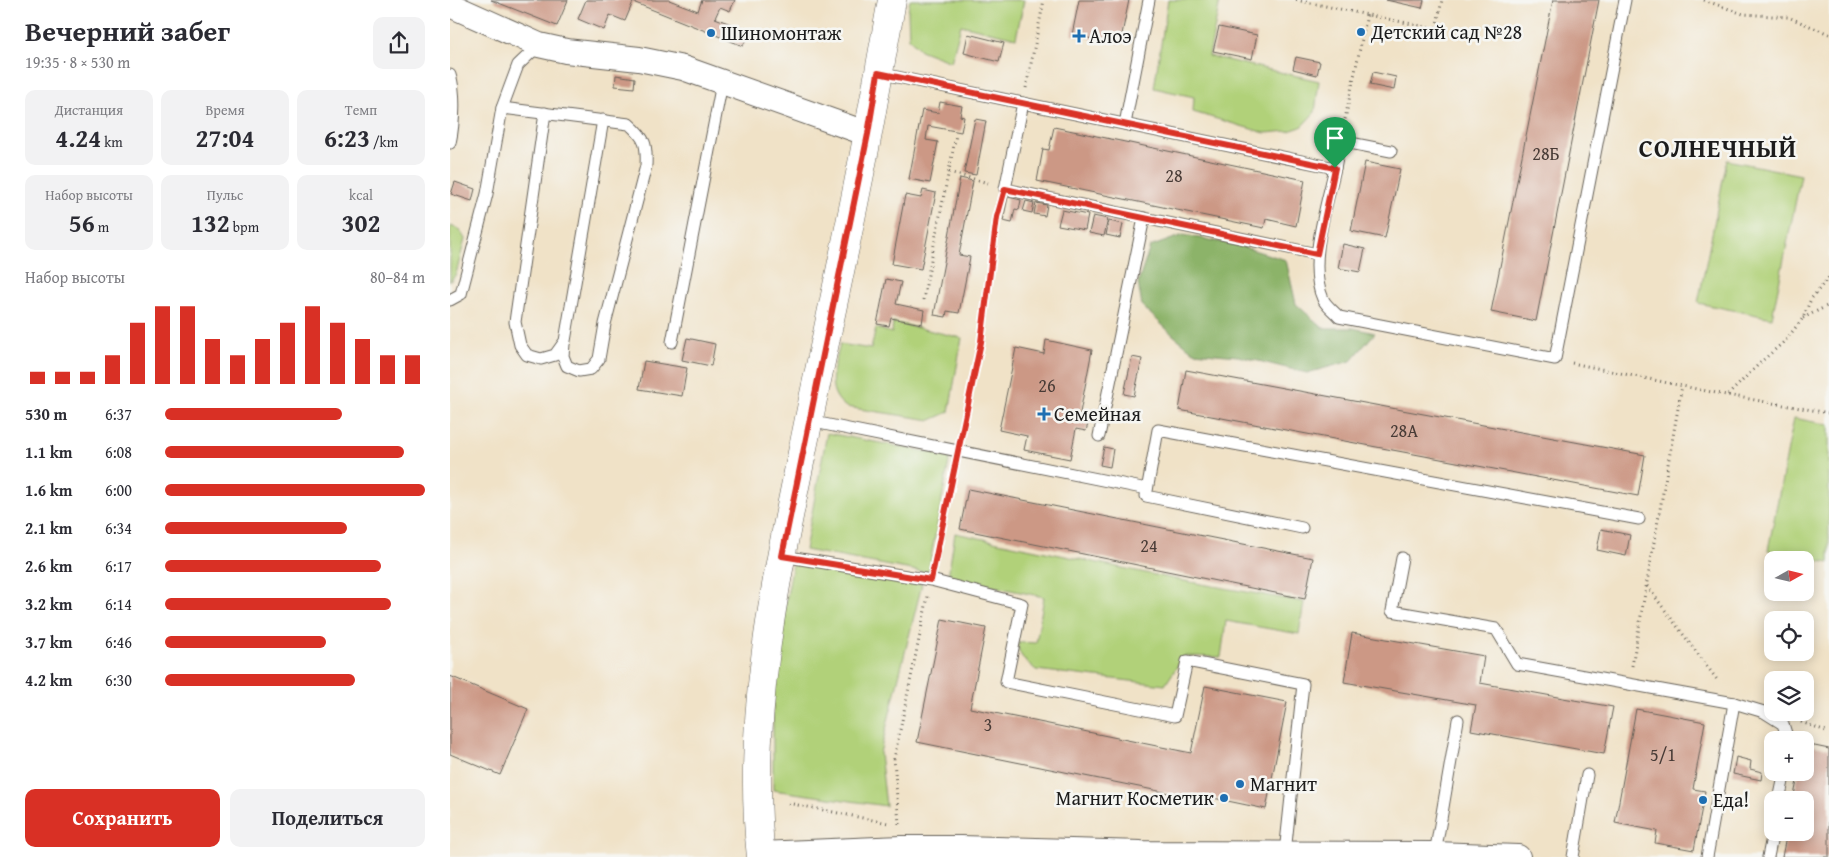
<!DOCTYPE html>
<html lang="ru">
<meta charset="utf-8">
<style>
:root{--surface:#fff;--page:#f2f2f3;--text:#2b2b33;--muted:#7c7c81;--accent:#d93025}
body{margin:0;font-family:"Gentium Book Plus",serif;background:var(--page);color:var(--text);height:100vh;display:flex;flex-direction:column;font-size:19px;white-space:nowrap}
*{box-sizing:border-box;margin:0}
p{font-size:16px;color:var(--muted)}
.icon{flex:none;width:28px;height:28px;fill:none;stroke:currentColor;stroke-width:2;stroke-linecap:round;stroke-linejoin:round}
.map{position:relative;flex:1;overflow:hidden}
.side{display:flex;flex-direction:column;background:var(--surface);width:450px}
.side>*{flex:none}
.needle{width:32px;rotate:82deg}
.controls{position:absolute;left:1314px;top:551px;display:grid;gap:10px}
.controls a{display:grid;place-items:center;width:50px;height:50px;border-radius:10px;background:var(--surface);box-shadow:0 2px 12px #0003;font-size:25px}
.pin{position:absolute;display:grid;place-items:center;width:42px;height:42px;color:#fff;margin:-51px -21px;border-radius:50% 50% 50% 0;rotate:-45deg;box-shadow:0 0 5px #0007}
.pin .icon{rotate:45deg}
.round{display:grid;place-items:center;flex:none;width:52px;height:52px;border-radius:10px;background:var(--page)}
.overview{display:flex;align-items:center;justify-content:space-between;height:85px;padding:0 25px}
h1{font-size:28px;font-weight:700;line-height:38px}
.figures{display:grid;grid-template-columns:repeat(3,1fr);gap:8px;height:85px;padding:5px 25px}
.figures div{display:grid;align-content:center;border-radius:10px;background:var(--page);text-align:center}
.figures b{font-size:25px;font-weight:700}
.figures small{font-size:14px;font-weight:400}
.figures p{font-size:14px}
.chart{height:140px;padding:10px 25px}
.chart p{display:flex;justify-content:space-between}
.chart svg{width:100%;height:90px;margin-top:5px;stroke:var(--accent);stroke-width:6}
.button{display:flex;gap:10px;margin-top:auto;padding:10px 25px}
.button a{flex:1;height:58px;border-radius:10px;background:var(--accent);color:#fff;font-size:20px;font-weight:700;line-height:58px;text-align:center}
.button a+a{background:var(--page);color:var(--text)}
ul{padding:0 25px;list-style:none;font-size:16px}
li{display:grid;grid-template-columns:80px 60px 1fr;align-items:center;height:38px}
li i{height:12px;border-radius:6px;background:var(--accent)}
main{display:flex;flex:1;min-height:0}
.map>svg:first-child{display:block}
</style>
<main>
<section class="side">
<div class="overview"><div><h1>Вечерний забег</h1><p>19:35 · 8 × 530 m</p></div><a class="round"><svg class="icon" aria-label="share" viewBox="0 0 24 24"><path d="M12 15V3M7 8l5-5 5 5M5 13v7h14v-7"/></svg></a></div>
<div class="figures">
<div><p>Дистанция</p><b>4.24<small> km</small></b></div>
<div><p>Время</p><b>27:04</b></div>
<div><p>Темп</p><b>6:23<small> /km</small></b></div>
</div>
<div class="figures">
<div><p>Набор высоты</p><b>56<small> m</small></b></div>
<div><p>Пульс</p><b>132<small> bpm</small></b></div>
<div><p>kcal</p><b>302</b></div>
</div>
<div class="chart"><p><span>Набор высоты</span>80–84 m</p>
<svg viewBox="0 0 160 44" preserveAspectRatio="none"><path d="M5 44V38M15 44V38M25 44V38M35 44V30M45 44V14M55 44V6M65 44V6M75 44V22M85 44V30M95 44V22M105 44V14M115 44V6M125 44V14M135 44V22M145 44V30M155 44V30"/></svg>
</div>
<ul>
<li><b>530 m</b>6:37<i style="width:68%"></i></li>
<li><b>1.1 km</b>6:08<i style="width:92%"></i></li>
<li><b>1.6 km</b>6:00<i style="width:100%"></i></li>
<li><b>2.1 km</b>6:34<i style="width:70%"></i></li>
<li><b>2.6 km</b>6:17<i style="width:83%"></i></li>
<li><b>3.2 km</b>6:14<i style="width:87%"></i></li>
<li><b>3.7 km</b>6:46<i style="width:62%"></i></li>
<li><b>4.2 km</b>6:30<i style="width:73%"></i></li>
</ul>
<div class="button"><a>Сохранить</a><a>Поделиться</a></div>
</section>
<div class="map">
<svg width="1379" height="857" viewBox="0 0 1379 857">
<rect width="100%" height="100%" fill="#f6f6f2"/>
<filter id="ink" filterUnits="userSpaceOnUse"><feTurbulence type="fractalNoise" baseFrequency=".02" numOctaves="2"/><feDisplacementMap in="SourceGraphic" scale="10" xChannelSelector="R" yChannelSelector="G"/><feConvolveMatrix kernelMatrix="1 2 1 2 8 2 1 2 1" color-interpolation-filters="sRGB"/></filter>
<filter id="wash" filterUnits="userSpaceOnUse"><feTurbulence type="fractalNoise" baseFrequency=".0096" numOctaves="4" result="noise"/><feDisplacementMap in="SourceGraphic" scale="20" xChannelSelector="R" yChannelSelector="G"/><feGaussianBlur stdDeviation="1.12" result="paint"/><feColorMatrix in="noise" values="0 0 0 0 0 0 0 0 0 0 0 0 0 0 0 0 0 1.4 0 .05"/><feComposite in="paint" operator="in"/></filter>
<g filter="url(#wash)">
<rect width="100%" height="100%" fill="#f0e2c7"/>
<g fill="#b1d179" stroke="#66764a">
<polygon points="460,0 574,0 566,38 511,25 501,62 470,50 459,38 458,11"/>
<polygon points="718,0 770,0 759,56 869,81 865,112 851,127 839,131 815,133 743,112 744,97 704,88"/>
<polygon points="1277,160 1351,175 1322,318 1248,303"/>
<polygon points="0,226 9,229 15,239 6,274 0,282"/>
<path d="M443,322L512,338L499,412L481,420L396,407C373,390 385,367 390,344L421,349L426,328L442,333Z"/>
<polygon points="1344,418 1379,425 1379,563 1318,550"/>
<polygon points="377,433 500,456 478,573 355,550"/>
<path d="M505,533L734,581L854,602L849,634L776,621L771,657L734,656L715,685L586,670C577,662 567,656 568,642L586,643L594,597L498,577Z"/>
<polygon points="343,563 472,584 430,753 436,806 323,790 323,672"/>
</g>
<polygon fill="#8cb369" stroke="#546842" points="733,235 787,245 836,260 846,304 873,328 903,328 925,333 901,361 857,373 788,356 744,352 723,335 692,306 688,283 700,247"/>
<g id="blocks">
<g fill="#cc9885">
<polygon points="41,0 118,0 107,26"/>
<polygon points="136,0 219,0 248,11 252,0 285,0 280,11 270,7 265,18 299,31 293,46 183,2 175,21 160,15 154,30 128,19"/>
<polygon points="629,0 679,0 670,44 622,35"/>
<polygon points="936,0 974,0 972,8"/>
<polygon points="1103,0 1149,0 1086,321 1041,312"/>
<polygon points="769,27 807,35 802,59 763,51"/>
<polygon points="518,34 554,43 549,62 514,53"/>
<polygon points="846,57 870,62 867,75 843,69"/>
<polygon points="923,72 946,77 944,90 920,85"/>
<polygon points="166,75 185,78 184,88 165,86"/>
<polygon points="490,102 512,106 510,116 514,117 511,132 478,126 476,140 488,142 480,183 459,179 472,110 488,113"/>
<polygon points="525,119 536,121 526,175 514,173"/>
<polygon points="604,127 855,180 846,226 816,219 814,228 587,181 593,149 599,150"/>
<polygon points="915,162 950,169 935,238 901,231"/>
<polygon points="510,178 523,181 509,255 520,257 509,313 497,311 496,317 484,315"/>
<polygon points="5,182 25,189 22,201 1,194"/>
<polygon points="473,190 486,193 471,269 442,264 455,195 471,198"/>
<polygon points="558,197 571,200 569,210 565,209 562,223 553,221"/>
<polygon points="576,201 584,203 582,213 573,211"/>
<polygon points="586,203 597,205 595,216 584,214"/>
<polygon points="612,210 638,215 635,230 608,225"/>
<polygon points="643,216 658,219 654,236 639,233"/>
<polygon points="659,221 673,224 670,238 656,235"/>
<polygon points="893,244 915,249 910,272 888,268"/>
<polygon points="436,279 451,282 446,304 474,310 472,324 441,318 439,326 427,324"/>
<polygon points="237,338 265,344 261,366 232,360"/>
<polygon points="596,340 642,350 629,418 639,420 636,431 626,429 620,459 574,450 577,436 549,430 566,348 594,354"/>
<polygon points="682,357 692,359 684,396 674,394"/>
<polygon points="194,361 237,368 232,396 189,389"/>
<polygon points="736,370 1195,455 1188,496 729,410"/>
<polygon points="654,447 663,449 660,467 650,465"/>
<polygon points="518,489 863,558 855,599 510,529"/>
<polygon points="1151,529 1180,535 1176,556 1147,550"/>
<polygon points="492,619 536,628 520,708 741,753 755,686 837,702 816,809 744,794 743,798 467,742"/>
<polygon points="902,633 1034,656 1030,683 1163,707 1154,754 1021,730 1026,705 894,682"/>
<polygon points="0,676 78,709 50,775 0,754"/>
<polygon points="1186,709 1255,722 1243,789 1255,791 1244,850 1205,843 1207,831 1165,823"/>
<polygon points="1355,744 1379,749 1379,857 1332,857 1337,832 1355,832 1355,800 1343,800 1349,772 1355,772"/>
<polygon points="1286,757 1301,761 1300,769 1312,772 1311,780 1283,774"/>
</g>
</g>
</g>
<g filter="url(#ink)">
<use href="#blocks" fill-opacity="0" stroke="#666158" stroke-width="1"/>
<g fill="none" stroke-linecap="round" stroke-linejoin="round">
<g stroke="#666158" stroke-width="13">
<g id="service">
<path d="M428,73L885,168C877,205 857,264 873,299C876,306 884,311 889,317L1105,359L1175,0"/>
<path d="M0,75C6,93 4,125 0,143"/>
<polyline points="573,103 555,189 867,254"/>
<path d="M52,108L179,124C196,139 197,145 196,166L155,324L149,359L141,369L129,371L117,366L113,356L114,344"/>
<polyline points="95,113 65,322 70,345 77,355 91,359 105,355 115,341 153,120"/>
<polyline points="675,124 699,0"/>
<polyline points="885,168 890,141 941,151"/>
<polyline points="0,300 11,294 37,194 52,108 68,65 89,45"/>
<polyline points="222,342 272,83"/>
<polyline points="359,421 697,489"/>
<polyline points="649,436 694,218"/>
<polyline points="852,528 696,496 708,430 1189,519"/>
<polyline points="332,556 481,580 572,604 556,682 725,716 737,661 853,684 835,853"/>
<polyline points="952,558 942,611 1046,629 1067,664 1284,703 1314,712 1333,724 1338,740"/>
<polyline points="1329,800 1335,772"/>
<polyline points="985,854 1008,720"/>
<polyline points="1123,857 1137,775"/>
<polyline points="1257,857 1284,703"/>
<polyline points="1318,857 1323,832"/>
</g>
</g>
<g stroke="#666158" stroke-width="26">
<g id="minor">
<polyline points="0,5 89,45 116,51 189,59 233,68 418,134"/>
<polyline points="311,854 451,848 511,848 691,853 985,854 1068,857"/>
</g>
</g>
<g stroke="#666158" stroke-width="29">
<path id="secondary" d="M311,857C294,703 333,549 363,399C382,310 401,222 418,133C426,89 434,44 442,0"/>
</g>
<g stroke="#666158" stroke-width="3" stroke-dasharray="1 4" stroke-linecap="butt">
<polyline points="846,0 986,29 992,0"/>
<polyline points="1254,0 1293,14 1338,17 1379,34"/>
<polyline points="576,88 594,0"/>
<polyline points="894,124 917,15"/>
<polyline points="499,172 538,183"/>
<polyline points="473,300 506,135"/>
<polyline points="1353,318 1379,305"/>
<polyline points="1122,363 1271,394 1379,413"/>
<polyline points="1278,395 1312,361 1335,341 1353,318 1361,299 1379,277"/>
<polyline points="512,434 531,342 547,217 550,206"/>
<polyline points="485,563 505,467"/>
<polyline points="1197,586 1268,681"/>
<polyline points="1182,666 1232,386"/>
<polyline points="1351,722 1379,732"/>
<polyline points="338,803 438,823"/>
<polyline points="449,824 444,759 478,596"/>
</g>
<use href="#service" stroke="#fff" stroke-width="11"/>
<use href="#minor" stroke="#fff" stroke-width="24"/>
<use href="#secondary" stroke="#fff" stroke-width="28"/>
</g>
</g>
<g fill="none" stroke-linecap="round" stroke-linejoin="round" filter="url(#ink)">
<g stroke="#fff" stroke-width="10">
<polygon id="route" points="428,73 885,168 867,254 555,189 547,217 531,342 481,580 332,556 418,134"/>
</g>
<use href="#route" stroke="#d93025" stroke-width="6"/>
</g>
<g fill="#1f6fb2" stroke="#f6f6f2" stroke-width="2">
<circle cx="911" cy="32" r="5"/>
<circle cx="261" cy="33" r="5"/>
<path d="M626.5 28.5h5v5h5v5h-5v5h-5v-5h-5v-5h5z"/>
<path d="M591.5 406.5h5v5h5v5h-5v5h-5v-5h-5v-5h5z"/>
<circle cx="790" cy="784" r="5"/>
<circle cx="774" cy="798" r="5"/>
<circle cx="1253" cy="800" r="5"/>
</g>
<g text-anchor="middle" stroke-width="5" stroke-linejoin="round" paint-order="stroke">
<g font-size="18" fill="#483b36">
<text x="1096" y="160">28Б</text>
<text x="724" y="182">28</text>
<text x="597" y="392">26</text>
<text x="954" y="437">28А</text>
<text x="699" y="552">24</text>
<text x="538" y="731">3</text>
<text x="1213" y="761">5/1</text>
</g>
<g font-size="20" fill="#1c1c1c" stroke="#f6f6f2" text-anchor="start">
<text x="921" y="39">Детский сад №28</text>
<text x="271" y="40">Шиномонтаж</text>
<text x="639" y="43">Алоэ</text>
<text x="604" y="421">Семейная</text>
<text x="800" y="791">Магнит</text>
<text x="764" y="805" text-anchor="end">Магнит Косметик</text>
<text x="1263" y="807">Еда!</text>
</g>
<g font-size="25" font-weight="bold" letter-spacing="1" fill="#1c1c1c" stroke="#f6f6f2">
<text x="1268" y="157">СОЛНЕЧНЫЙ</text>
</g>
</g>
</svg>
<div class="controls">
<a><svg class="needle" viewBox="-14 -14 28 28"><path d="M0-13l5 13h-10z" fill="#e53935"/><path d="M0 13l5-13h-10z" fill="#7c7c81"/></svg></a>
<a><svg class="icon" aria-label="locate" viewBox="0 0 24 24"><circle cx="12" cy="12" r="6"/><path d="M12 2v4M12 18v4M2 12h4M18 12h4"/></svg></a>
<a><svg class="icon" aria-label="layers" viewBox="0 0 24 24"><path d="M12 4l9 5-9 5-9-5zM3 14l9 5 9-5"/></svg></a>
<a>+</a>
<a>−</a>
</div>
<div class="pin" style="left:885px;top:168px;background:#1e9e55"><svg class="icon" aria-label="arrive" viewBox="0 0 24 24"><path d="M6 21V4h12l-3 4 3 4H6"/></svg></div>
</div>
</main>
